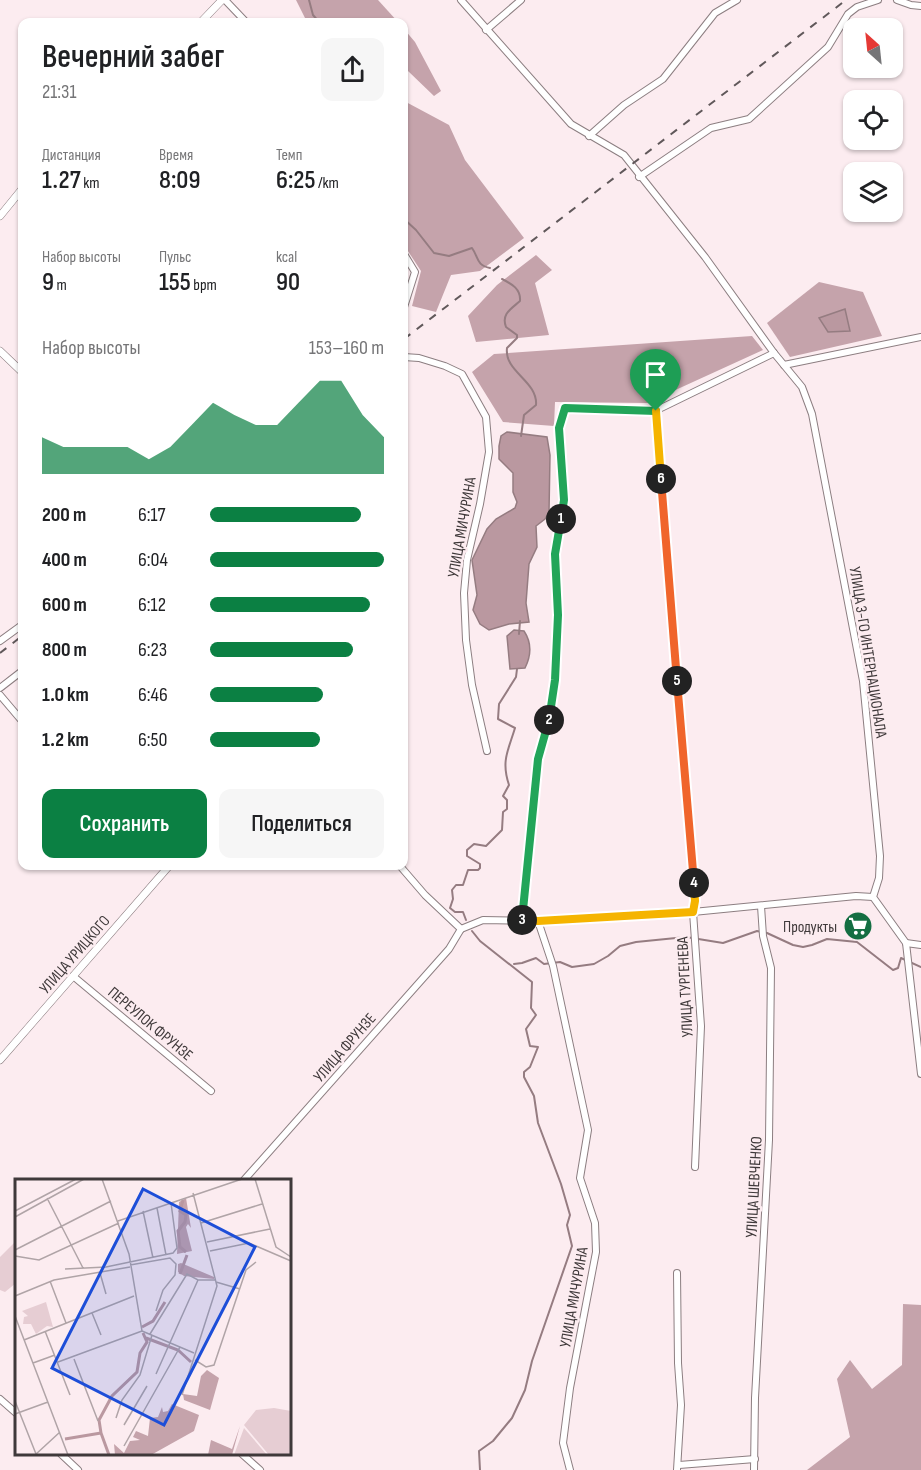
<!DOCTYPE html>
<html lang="ru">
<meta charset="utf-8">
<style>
:root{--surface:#fff;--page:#f6f6f6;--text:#202124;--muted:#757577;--accent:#0b8043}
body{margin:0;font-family:"Sofia Sans Condensed",sans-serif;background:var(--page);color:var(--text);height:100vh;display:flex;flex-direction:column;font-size:22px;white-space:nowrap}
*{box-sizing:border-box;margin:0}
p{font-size:20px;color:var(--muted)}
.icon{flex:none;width:33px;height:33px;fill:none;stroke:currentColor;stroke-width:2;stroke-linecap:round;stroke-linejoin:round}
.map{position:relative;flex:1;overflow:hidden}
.side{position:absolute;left:18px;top:18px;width:390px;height:852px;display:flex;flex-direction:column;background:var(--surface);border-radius:12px;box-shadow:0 2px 4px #0004}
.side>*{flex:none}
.needle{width:39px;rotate:333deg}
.buttons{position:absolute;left:843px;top:18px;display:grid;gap:12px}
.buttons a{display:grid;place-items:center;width:60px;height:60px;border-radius:12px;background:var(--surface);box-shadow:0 2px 4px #0004;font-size:30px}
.pin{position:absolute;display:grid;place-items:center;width:51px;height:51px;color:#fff;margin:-62px -26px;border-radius:50% 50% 50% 0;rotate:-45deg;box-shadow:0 0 6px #0007}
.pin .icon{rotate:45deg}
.km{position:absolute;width:30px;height:30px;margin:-15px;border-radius:50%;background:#222;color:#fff;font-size:16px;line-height:30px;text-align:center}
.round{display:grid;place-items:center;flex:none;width:63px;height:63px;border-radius:12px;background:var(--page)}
.headline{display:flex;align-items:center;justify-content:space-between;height:102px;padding:0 24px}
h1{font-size:33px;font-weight:600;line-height:45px}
.metrics{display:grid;grid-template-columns:repeat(3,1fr);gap:9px;height:102px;padding:6px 24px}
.metrics div{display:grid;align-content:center}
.metrics b{font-size:26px;font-weight:600}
.metrics small{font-size:16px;font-weight:400}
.metrics p{font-size:16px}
.chart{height:168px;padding:12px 24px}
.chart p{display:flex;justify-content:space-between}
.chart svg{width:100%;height:108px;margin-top:6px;fill:var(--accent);opacity:.7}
.button{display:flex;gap:12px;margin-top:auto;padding:12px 24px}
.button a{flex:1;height:69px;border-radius:12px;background:var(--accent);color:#fff;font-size:24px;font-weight:600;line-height:69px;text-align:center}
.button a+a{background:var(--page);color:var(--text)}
ul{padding:0 24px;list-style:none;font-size:20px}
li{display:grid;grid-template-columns:96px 72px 1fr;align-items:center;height:45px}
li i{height:15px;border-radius:8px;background:var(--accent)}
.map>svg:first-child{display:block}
</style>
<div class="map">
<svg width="921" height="1470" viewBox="0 0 921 1470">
<rect width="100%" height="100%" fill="#fcecf0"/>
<polygon fill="#e6cdd3" points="16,1241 16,1283 5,1292 0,1290 0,1257"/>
<g fill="#c5a3ab">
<polygon points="296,0 378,0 398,22 307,22"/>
<polygon points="404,29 415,42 441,91 434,96 408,71 406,102 449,125 465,160 524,238 480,271 451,275 436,312 412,306 421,271 404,245"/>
<polygon points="536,255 552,270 535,283 549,335 476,342 468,316 497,285"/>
<polygon points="819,282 863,292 882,336 790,357 767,323"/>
<polygon points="752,336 763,350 647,403 555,402 554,426 503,422 472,372 494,354"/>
<polygon points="903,1304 921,1305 921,1470 807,1470 850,1437 837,1379 850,1360 872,1389 902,1365"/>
</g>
<g fill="#ba98a0" stroke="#957c81" stroke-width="1.5">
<polygon points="845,309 850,331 828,332 819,318"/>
<polygon points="507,432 547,437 550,455 549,512 545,519 536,526 537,547 529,564 526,603 529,622 509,624 489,630 480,624 473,610 477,595 472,560 487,529 496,519 515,508 517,502 513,492 513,473 499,459 499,446 501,436"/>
<path d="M514,630L524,631C532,643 531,656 525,668L510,669L507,636Z"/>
</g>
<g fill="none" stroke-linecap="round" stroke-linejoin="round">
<g stroke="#957c81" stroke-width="2">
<polyline points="309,0 313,15 319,22"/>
<polyline points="343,22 354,19 365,22"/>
<path d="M404,219L416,230L434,253L449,256L472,248C479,258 476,265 490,268"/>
<path d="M502,279C512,284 521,289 520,301C511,309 501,314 506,327L517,335V338L507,348C504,372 538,381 536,405L524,415L521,436"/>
<polyline points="519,634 520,621"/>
<path d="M466,920L463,912H455L450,908L453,899L452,890L456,885H463L468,870H478L480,868V864L467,856V850L474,844L486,846L502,830L503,812L507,809V800L503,796L509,785C501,761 508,751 515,728L498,719L499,704L516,677L517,669"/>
<polyline points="472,931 480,941 532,982 531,1008 536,1015 526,1029 530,1046 538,1047 530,1067 524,1072 524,1077 534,1096 538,1123 561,1184 570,1215 567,1225 572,1246 532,1361 525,1390 512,1418 493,1441 479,1451 480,1470"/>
<polyline points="514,964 522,963 536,958 544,964 560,962 572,967 594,964 608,956 620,946 636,942 686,937 723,943 757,931 767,933 793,945 803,947 812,945 827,939 857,942 893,970 898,968 901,958 921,967"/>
</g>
<g stroke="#8c7e81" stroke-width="8">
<g id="minor">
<polyline points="225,0 246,22"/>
<polyline points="461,0 571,124 624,155 705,257 774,353 802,387 812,414 863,681 880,856 879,878 873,897 906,943 921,1074"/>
<polyline points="897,0 911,5 921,6"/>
<polyline points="486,30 521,0"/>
<polyline points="589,136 624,105 663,79 715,13 737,0"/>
<polyline points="639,177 711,128 749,119 828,47 848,14 857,7 878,0"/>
<polyline points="404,254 415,272 404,307"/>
<polyline points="404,357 419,358 445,366 462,374 486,417 489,452 480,504 467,560 464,593 466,640 472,685 487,751"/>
<polyline points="784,365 921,337"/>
<polyline points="655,411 695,901 693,912 701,1026 695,1167"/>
<polyline points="0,641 22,625"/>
<polyline points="0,688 22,671"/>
<polyline points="0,695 22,721"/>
<polyline points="400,866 425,895 461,929"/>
<polyline points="522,920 538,759 549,721 555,680 558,615 555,554 564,500 559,428 565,408 655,411 774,353"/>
<polyline points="538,921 553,966 588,1130 580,1178 595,1223 596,1252 570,1388 563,1443 570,1470"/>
<polyline points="461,929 483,920 538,921 693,912 856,896 873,897"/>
<polyline points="906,943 921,945"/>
<polyline points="73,976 211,1091"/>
<polyline points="244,1180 449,949 461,929"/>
<polyline points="677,1273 678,1363 681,1405 677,1470"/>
<polyline points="0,1399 16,1413"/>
<polyline points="61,1454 78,1470"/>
<polyline points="242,1454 260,1470"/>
<polyline points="679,1465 755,1459"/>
<polyline points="754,1470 755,1398 769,1140 771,968 763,936 761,906"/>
</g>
</g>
<g stroke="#8c7e81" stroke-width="8">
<g id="tertiary">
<polyline points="201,22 222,0"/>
<polyline points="0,216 22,189"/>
<polyline points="0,351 22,372"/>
<polyline points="0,1060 169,866"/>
</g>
</g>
<use href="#minor" stroke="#fff" stroke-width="6"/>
<use href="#tertiary" stroke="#fff" stroke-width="7"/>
<g stroke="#60585a" stroke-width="2" stroke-dasharray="8 8" stroke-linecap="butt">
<polyline points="404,339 846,0"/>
<polyline points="0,653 22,636"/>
</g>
</g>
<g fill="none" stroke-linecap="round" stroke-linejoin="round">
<g stroke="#fff" stroke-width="12">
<polyline id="split-1" points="561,519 564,500 559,428 565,408 656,411"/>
</g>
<g stroke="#fff" stroke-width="12">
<polyline id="split-2" points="549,720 555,680 558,615 555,554 561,519"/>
</g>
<g stroke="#fff" stroke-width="12">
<polyline id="split-3" points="522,920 538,759 549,720"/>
</g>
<g stroke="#fff" stroke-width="12">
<polyline id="split-4" points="522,920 538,921 693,912 695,901 694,883"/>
</g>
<g stroke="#fff" stroke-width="12">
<polyline id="split-5" points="677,681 694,883"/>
</g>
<g stroke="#fff" stroke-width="12">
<polyline id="split-6" points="661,479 677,681"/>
</g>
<g stroke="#fff" stroke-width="12">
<polyline id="split-7" points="656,411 661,479"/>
</g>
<use href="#split-1" stroke="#22a559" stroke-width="8"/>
<use href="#split-2" stroke="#22a559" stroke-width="8"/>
<use href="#split-3" stroke="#22a559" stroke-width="8"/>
<use href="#split-4" stroke="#f5b400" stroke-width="8"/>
<use href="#split-5" stroke="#f0652b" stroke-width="8"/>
<use href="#split-6" stroke="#f0652b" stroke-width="8"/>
<use href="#split-7" stroke="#f5b400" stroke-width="8"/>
</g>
<defs>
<g id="supermarket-disc" transform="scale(1.5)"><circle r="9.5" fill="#146e42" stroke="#fcecf0"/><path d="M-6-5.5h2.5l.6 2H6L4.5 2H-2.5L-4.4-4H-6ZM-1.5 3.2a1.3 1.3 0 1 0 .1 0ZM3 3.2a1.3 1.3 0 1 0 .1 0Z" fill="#fff"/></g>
</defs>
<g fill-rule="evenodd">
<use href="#supermarket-disc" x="858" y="926"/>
</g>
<g text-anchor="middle" stroke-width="5" stroke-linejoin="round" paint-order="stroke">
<g font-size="16" fill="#3f393a" stroke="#fcecf0">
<text transform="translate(461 527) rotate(-80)" y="6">УЛИЦА МИЧУРИНА</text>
<text transform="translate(869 652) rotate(81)" y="6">УЛИЦА 3-ГО ИНТЕРНАЦИОНАЛА</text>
<text transform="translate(74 954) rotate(-49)" y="6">УЛИЦА УРИЦКОГО</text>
<text transform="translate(684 987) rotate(-93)" y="6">УЛИЦА ТУРГЕНЕВА</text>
<text transform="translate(151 1023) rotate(40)" y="6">ПЕРЕУЛОК ФРУНЗЕ</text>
<text transform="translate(344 1047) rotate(-49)" y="6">УЛИЦА ФРУНЗЕ</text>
<text transform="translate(753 1187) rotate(-87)" y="6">УЛИЦА ШЕВЧЕНКО</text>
<text transform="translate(573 1297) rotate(-80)" y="6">УЛИЦА МИЧУРИНА</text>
</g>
<g font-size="16" fill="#3f393a" stroke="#fcecf0" text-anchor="end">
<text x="837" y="932">Продукты</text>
</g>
</g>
<g transform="translate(15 1179)">
<rect width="276" height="276" fill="#fcecf0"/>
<path d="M31,123L38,148L32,147L21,155L16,145H8L9,138L13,137L7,132ZM259,229L276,232V276H254L229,246L241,231ZM229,249L252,276H219Z" fill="#e6cdd3"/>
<path d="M171,19L176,49L173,45L171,48L177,72L162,75L164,23ZM166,84L199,98V100L169,97L163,93V85ZM192,191L204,199L195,231L169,221L168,215L182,217L186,197ZM157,225L184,236L179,252L136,276H100L99,265L109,274L115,262L125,261L118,258L121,252L133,257L135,239L143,238L147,228L148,233L153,232ZM225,247L217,276H193L196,261L217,270Z" fill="#c5a3ab"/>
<path fill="none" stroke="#ba98a0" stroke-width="3" d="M168,21L165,32L171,36L170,43L163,52L165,68L171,73M165,95L172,76M127,148L138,142L150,123M131,159L163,171L176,183M86,254L94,276M50,260L86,254L84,241L97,217L122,193L125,174L132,163L128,154"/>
<path fill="none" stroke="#b0a4a7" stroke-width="1.5" d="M87,0L114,75L127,152M240,0L261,68L276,78M32,19L68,89M142,29L151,76M0,32L61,0M128,32L138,79M0,38L69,0M103,42L227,0M186,44L247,25M192,63L255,50M0,71L96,22M195,72L234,64L276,82M0,77L24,81L104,44M115,86L155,79L161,85L160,96L148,111L141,132M50,90L91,88L158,74L162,69L156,24M85,94L91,115M35,102L51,144M201,103L225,110M0,117L39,101L115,88M77,134L86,156M0,137L53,276M30,152L55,216M127,152L179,174M135,155L172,95L183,101H200M9,161L119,117M59,180L83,242M180,181L191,188L199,186L231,91L241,83M43,183L127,152M18,184L40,176M141,195L183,101M167,216L202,107L178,14M0,222L21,275M0,235L33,223M101,239L107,221L125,196L137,156M109,246L132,207M109,267L165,168M20,276L45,253"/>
<path fill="#1d4ed8" fill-opacity="0.15" stroke="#1d4ed8" stroke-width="3" d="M128,10L240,68L149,246L37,189Z"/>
<rect width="276" height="276" fill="none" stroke="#3f393a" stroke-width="3"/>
</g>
</svg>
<div class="buttons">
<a><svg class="needle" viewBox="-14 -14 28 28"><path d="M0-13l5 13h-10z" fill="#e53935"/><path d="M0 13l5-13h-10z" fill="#757577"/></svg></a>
<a><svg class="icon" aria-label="locate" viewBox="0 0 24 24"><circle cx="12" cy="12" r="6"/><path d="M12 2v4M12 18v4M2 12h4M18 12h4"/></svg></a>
<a><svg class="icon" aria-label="layers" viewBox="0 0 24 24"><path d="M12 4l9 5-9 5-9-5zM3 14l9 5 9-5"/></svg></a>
</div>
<div class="pin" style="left:656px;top:411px;background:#1e9e55"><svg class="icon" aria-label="arrive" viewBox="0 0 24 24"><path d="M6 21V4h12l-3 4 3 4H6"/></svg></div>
<b class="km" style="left:561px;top:519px">1</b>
<b class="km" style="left:549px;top:720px">2</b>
<b class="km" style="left:522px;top:920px">3</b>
<b class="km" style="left:694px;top:883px">4</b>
<b class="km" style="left:677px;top:681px">5</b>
<b class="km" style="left:661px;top:479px">6</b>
<section class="side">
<div class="headline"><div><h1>Вечерний забег</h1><p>21:31</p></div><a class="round"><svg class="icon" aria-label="share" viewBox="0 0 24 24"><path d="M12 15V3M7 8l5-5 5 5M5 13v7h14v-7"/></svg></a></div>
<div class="metrics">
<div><p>Дистанция</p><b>1.27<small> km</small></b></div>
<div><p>Время</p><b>8:09</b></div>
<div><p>Темп</p><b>6:25<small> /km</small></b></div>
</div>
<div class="metrics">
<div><p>Набор высоты</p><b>9<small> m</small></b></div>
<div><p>Пульс</p><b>155<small> bpm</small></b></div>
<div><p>kcal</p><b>90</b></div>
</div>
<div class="chart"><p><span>Набор высоты</span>153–160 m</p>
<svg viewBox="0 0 160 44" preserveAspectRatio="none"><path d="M0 44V29L10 33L20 33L30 33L40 33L50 38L60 33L70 24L80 15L90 20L100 24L110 24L120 15L130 6L140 6L150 20L160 29V44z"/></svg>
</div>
<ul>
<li><b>200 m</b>6:17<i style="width:87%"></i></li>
<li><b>400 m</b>6:04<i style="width:100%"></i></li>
<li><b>600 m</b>6:12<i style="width:92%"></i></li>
<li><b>800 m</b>6:23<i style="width:82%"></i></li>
<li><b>1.0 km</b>6:46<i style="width:65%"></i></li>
<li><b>1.2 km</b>6:50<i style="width:63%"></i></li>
</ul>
<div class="button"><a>Сохранить</a><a>Поделиться</a></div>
</section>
</div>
